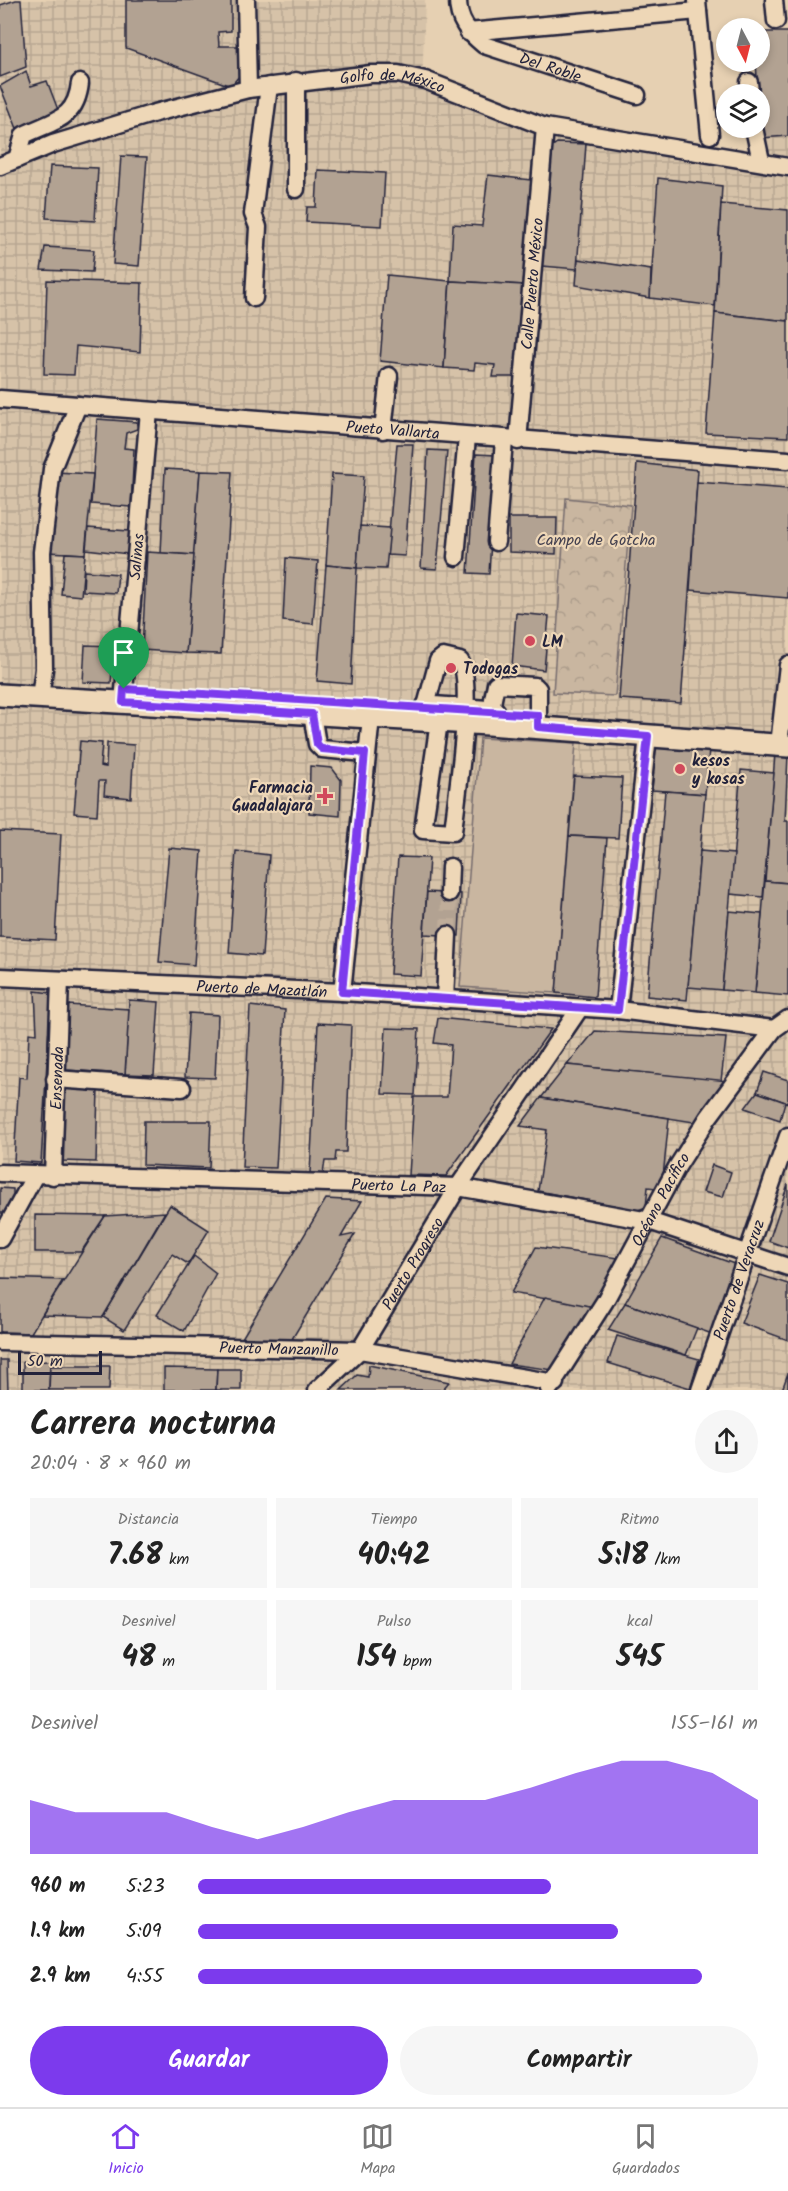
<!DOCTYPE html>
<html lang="es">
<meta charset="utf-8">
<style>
:root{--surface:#fff;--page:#f6f6f6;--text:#222;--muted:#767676;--line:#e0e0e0;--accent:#7c3aed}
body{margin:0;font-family:Kalam,sans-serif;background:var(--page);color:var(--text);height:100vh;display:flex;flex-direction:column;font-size:22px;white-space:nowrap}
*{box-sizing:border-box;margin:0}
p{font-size:20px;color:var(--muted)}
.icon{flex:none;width:33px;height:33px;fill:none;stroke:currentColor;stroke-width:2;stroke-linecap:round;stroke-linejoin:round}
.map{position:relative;height:1390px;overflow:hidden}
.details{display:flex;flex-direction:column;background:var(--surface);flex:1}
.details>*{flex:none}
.needle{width:39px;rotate:173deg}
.tools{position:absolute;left:716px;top:18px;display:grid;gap:12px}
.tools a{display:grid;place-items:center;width:54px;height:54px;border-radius:50%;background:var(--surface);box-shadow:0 3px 9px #0003;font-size:30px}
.scale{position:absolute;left:18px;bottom:15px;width:84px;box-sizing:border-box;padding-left:6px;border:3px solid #22223b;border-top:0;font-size:16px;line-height:21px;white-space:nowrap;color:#22223b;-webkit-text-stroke:4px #eed7b7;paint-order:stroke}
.pin{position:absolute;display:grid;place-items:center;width:51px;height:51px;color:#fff;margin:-62px -26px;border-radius:50% 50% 50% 0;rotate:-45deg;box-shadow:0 0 6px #0007}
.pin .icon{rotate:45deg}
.round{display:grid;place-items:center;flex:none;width:63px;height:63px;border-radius:32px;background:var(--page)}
.head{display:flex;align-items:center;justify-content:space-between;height:102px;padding:0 30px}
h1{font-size:33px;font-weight:800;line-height:45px}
.figures{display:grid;grid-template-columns:repeat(3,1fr);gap:9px;height:102px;padding:6px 30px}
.figures div{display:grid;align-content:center;border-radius:0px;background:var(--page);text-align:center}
.figures b{font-size:30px;font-weight:800}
.figures small{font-size:16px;font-weight:400}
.figures p{font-size:16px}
.chart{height:168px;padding:12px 30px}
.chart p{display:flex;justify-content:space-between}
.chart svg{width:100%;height:108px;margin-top:6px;fill:var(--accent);opacity:.7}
.primary-button{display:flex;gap:12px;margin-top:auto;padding:12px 30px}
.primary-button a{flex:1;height:69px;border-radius:36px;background:var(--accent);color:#fff;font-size:24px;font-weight:800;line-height:69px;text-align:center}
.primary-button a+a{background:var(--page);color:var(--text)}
ul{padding:0 30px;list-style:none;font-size:20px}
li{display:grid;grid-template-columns:96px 72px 1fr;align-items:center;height:45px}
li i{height:15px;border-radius:8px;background:var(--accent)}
.tab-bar{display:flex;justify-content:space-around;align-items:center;height:84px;border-top:2px solid var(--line);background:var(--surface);font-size:16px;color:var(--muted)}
.tab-bar a{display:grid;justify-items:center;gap:3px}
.tab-bar .current{color:var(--accent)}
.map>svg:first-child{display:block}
</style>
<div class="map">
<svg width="788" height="1390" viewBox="0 0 788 1390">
<defs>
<pattern id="industrial-grid" width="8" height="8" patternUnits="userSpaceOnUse" patternTransform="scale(1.5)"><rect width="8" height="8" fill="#d6c2a8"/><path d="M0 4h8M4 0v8" fill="none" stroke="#b7a692"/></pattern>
<pattern id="park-crowns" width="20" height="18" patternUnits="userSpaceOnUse" patternTransform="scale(1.5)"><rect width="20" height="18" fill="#c9b6a0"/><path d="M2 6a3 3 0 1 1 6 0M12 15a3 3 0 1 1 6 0" fill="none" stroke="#ac9c8b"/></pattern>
</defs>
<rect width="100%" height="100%" fill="#e6d0b2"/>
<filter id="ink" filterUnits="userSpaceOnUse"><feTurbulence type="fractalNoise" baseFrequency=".0167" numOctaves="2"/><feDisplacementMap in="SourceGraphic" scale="12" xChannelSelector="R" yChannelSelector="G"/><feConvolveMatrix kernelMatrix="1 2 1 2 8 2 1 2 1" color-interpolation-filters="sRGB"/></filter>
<g filter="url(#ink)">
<polygon fill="url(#industrial-grid)" points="0,0 425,0 422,88 525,126 750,157 747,128 759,128 759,94 744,94 741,62 759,62 759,32 788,32 788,1390 0,1390"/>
<polygon fill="#c9b6a0" stroke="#766c6e" stroke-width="1.5" points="480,738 576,743 556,993 460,987"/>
<polygon fill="url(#park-crowns)" stroke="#766c6e" stroke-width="1.5" points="566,498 631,505 615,696 553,693"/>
<g fill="#b2a292" stroke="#22223b" stroke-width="1.5">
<polygon points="16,0 21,0 26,67 0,77 0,5"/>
<polygon points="126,0 231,0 231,31 218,32 219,46 238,46 239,76 231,86 126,48"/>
<polygon points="759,32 788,32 788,136 761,138 756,62 759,62"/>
<polygon points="26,71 31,86 47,81 60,115 18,131 0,86"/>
<polygon points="557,143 586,144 577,269 542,266 550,148"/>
<polygon points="121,156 147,157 139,266 113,264"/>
<polygon points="50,166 98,168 95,221 46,218"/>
<polygon points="318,170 385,173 382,226 306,222 307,207 316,207"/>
<polygon points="488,175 531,180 525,285 450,281 453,224 482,226"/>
<polygon points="658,178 722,186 715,306 650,298"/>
<polygon points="721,204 788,210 788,321 715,313"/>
<polygon points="45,247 94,250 92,272 41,270"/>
<polygon points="578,259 651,270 650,298 576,285"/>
<polygon points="387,275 450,281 444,368 380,361"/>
<polygon points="47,280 142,283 140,352 76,346 74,375 44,374"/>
<polygon points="450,281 525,285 518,377 493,377 495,365 475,363 474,370 444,368"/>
<polygon points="715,313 788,321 788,437 706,433"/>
<polygon points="97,419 137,422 137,429 126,433 124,448 134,449 131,507 91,504"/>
<polygon points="397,444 413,444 405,556 387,555"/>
<polygon points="428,450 447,451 437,569 421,568"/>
<polygon points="476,454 496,455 489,574 468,573"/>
<polygon points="637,463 698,470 681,703 619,699"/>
<polygon points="165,469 200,471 194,555 161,553"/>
<polygon points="200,471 232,472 221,654 186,653"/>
<polygon points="55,472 93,474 85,554 48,552"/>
<polygon points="332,474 364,476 357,568 326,565"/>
<polygon points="697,482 788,489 788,598 690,590"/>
<polygon points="509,518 557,518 556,554 509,552"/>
<polygon points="360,526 390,528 386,569 357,568"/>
<polygon points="88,528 129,531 128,554 86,549"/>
<polygon points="147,552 194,555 186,653 142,650"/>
<polygon points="65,553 85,554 81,596 61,594"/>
<polygon points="286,558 318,561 313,624 283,621"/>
<polygon points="326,565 357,568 351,684 317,681"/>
<polygon points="84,571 118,574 116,593 83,591"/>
<polygon points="516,613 549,616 544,670 512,666"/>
<polygon points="85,645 114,646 111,683 83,682"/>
<polygon points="444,663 458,664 457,672 444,672"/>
<polygon points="80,741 102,743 100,766 106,767 107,743 134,745 131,798 104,795 105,781 99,781 97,815 74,813"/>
<polygon points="655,744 709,749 705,794 652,790"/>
<polygon points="775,754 788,755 785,821 788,821 788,883 765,881"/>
<polygon points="310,766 332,768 341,780 340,816 309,813"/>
<polygon points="741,770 774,773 763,897 730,894"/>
<polygon points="574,776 622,778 618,838 569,836"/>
<polygon points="665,791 705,794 687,1000 647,996"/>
<polygon points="0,831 61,834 55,940 0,937"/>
<polygon points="569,836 607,838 595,997 556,993"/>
<polygon points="169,848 202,851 194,965 159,962"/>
<polygon points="236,851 269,855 262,956 229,953"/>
<polygon points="700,851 734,854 722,990 688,987"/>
<polygon points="398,857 429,858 421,976 390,974"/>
<polygon points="765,881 788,883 788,996 755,993"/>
<polygon points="427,892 461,894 459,936 424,934"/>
<polygon points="729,911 762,914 755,993 722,990"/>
<polygon points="35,991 51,993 41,1163 14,1161 19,1077 27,1078 29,1033 37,1034"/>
<polygon points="129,1000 159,1002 154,1075 125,1074"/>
<polygon points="68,1005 129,1009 125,1074 66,1070"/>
<polygon points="250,1006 285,1010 276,1168 242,1167"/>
<polygon points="189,1013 218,1015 215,1078 185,1077"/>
<polygon points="438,1018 551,1029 446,1176 409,1175 414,1097 447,1097 451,1045 434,1043"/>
<polygon points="318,1023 351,1025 346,1152 336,1152 335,1161 325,1161 323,1174 310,1173"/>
<polygon points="386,1028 419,1029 415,1095 382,1094"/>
<polygon points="595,1031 726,1038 721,1081 567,1065"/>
<polygon points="567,1065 729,1081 700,1123 541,1098"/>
<polygon points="764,1072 788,1080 788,1103 757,1092"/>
<polygon points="64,1087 98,1089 96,1162 62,1161"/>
<polygon points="757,1092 785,1102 780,1120 745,1108"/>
<polygon points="541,1098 669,1118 663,1177 656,1188 648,1187 646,1207 638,1210 538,1191 547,1130 520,1126"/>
<polygon points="144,1121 211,1121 209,1168 143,1165"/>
<polygon points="712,1165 731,1172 723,1197 703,1192"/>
<polygon points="788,1184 788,1248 769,1241"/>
<polygon points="0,1188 13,1189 13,1213 0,1213"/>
<polygon points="326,1199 362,1201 341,1237 355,1234 289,1344 239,1343"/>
<polygon points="170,1205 209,1230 188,1264 172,1254 124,1330 103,1317"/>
<polygon points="165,1212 103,1317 42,1315 105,1216"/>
<polygon points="35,1215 105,1216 81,1252 35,1252"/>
<polygon points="662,1238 737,1265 715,1335 625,1303"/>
<polygon points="536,1247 619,1258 594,1307 511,1293"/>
<polygon points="194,1256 216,1273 184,1331 157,1315"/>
<polygon points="760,1275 788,1284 788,1340 741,1323"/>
<polygon points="0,1278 63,1280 31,1333 0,1332"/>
<polygon points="545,1297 594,1307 561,1371 509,1364"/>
<polygon points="625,1303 697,1328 686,1355 608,1330"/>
<polygon points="617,1336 699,1359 690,1388 608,1363"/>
<polygon points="0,1360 7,1360 8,1390 0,1390"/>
<polygon points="50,1361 49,1390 23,1390 23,1362"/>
<polygon points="369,1365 449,1382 442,1390 341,1390 357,1375 368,1377"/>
<polygon points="50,1366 110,1366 109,1390 49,1390"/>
<polygon points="164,1368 217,1369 216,1390 164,1390"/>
<polygon points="217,1369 241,1369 241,1390 216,1390"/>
<polygon points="788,1373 788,1390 782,1390"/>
</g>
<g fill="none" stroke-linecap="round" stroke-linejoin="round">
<polyline stroke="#bfad9a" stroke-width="16" stroke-dasharray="16 8" stroke-linecap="butt" points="448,935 449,893"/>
<g stroke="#22223b" stroke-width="21">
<g id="minor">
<polyline points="246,0 248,89"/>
<path id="s1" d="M458,0C458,21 468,32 484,45L637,95"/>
<polyline points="774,0 776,21"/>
<polyline points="697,1 710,135"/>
<polyline points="468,32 698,11"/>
<polyline points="749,82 750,94"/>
<polyline points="754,128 761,161"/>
<path d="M17,159L24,135C54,120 76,120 80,83"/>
<path id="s2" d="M0,166L53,144L155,113L248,89L371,74H398L425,80L545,127L788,167"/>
<polyline points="296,189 296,81"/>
<polyline points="254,298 258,227 253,214 269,86"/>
<path id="s3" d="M0,399L788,460"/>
<polyline points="383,430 389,376"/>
<path id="s4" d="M518,441L545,127"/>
<polyline points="496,542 504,440"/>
<polyline points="456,557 467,437"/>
<polyline points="40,697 44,669 42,552 52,469 78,405"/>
<path id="s5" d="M123,702L149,411"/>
<polyline points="312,714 317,744 322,749 365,753"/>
<path d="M423,717L438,661L443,657L460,661C475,682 456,800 453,832L423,830L439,722"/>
<polyline points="488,724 496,684 535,686 538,689 538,727"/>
<polyline points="779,745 788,665"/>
<polyline points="449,893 450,867"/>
<path id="s6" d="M0,977L342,992L618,1010L774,1029"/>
<polyline points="342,992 371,718"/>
<polyline points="445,1000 448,935"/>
<polyline points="618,1010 648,736"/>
<polyline points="55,1079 182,1088"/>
<path id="s7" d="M0,1173L458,1187L649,1221L788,1267"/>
<path id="s8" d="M53,1176L60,980"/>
<polyline points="0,1239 35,1175"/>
<path id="s9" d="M0,1342L360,1350L555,1383"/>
<path id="s10" d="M549,1389L605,1301L677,1167L708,1118L774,1029L788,1019"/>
<path id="s11" d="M317,1390L360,1350L458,1187L580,1008"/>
<path id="s12" d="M700,1390L788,1136"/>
</g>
</g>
<g stroke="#22223b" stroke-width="26">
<g id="major">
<polyline points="0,695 488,724 788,746"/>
<polyline points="427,707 494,712"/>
</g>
</g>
<use href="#minor" stroke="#eed7b7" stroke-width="16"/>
<use href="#major" stroke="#eed7b7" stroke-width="21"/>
</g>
</g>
<g fill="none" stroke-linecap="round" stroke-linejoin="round" filter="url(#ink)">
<g stroke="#fff" stroke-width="12">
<polygon id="route" points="124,689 538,715 538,727 648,736 618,1010 342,992 365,753 322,749 317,744 312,714 123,702"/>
</g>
<use href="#route" stroke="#7c3aed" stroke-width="8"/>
</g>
<g fill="#d1495b" stroke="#eed7b7" stroke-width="2">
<circle cx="530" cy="641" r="6"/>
<circle cx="451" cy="668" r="6"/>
<circle cx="680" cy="769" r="6"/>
<path d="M322 787h6v6h6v6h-6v6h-6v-6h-6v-6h6z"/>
</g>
<g text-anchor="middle" stroke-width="4.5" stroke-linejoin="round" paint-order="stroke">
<g font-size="16" fill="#22223b" stroke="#eed7b7">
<text dy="6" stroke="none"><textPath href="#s1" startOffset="124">Del Roble</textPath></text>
<text dy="6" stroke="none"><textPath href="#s2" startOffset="406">Golfo de México</textPath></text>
<text dy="6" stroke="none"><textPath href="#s4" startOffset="158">Calle Puerto México</textPath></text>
<text dy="6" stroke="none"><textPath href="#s3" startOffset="394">Pueto Vallarta</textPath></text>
<text dy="6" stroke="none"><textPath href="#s5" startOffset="146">Salinas</textPath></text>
<text dy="6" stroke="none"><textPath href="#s6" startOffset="262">Puerto de Mazatlán</textPath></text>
<text dy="6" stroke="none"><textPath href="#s8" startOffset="98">Ensenada</textPath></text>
<text dy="6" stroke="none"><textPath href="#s7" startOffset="399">Puerto La Paz</textPath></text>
<text dy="6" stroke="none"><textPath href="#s10" startOffset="220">Océano Pacífico</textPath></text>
<text dy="6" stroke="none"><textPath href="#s11" startOffset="160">Puerto Progreso</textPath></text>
<text dy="6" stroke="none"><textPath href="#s12" startOffset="117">Puerto de Veracruz</textPath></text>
<text dy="6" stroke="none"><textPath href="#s9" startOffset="279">Puerto Manzanillo</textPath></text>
</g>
<g font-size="16" fill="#43404f" stroke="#eed7b7">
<text x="596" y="545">Campo de Gotcha</text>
</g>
<g font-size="16" font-weight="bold" fill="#22223b" stroke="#eed7b7" text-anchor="start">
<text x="542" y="647">LM</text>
<text x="463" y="674">Todogas</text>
<text x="692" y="766">kesos<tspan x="692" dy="18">y kosas</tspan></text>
<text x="313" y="793" text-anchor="end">Farmacia<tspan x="313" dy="18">Guadalajara</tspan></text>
</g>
</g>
</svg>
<div class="tools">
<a><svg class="needle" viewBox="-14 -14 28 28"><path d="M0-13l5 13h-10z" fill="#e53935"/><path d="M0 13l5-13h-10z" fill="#767676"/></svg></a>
<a><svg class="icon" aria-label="layers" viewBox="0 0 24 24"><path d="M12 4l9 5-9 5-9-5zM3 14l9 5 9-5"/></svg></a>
</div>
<div class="scale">50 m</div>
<div class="pin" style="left:124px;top:689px;background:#1e9e55"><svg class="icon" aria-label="arrive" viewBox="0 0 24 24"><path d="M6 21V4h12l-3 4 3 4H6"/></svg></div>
</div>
<section class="details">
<div class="head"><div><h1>Carrera nocturna</h1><p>20:04 · 8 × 960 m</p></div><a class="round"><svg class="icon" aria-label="share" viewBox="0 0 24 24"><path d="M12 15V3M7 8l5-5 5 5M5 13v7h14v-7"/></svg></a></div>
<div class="figures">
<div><p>Distancia</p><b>7.68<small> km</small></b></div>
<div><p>Tiempo</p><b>40:42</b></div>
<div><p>Ritmo</p><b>5:18<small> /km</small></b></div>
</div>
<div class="figures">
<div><p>Desnivel</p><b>48<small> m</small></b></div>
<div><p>Pulso</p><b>154<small> bpm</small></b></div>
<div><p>kcal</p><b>545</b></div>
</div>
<div class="chart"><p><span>Desnivel</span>155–161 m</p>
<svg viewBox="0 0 160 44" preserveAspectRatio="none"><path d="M0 44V22L10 27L20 27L30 27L40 33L50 38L60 33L70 27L80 22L90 22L100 22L110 17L120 11L130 6L140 6L150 11L160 22V44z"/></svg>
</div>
<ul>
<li><b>960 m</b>5:23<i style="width:63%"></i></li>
<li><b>1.9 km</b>5:09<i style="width:75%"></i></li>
<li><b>2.9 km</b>4:55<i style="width:90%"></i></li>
</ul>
<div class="primary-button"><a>Guardar</a><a>Compartir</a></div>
</section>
<nav class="tab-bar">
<a class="current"><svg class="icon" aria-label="home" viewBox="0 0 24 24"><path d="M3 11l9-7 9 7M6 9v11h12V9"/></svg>Inicio</a>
<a><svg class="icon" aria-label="map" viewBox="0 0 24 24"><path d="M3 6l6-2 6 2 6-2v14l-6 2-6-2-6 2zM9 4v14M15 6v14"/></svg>Mapa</a>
<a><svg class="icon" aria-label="saved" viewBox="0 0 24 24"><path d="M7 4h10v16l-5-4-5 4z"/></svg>Guardados</a>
</nav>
